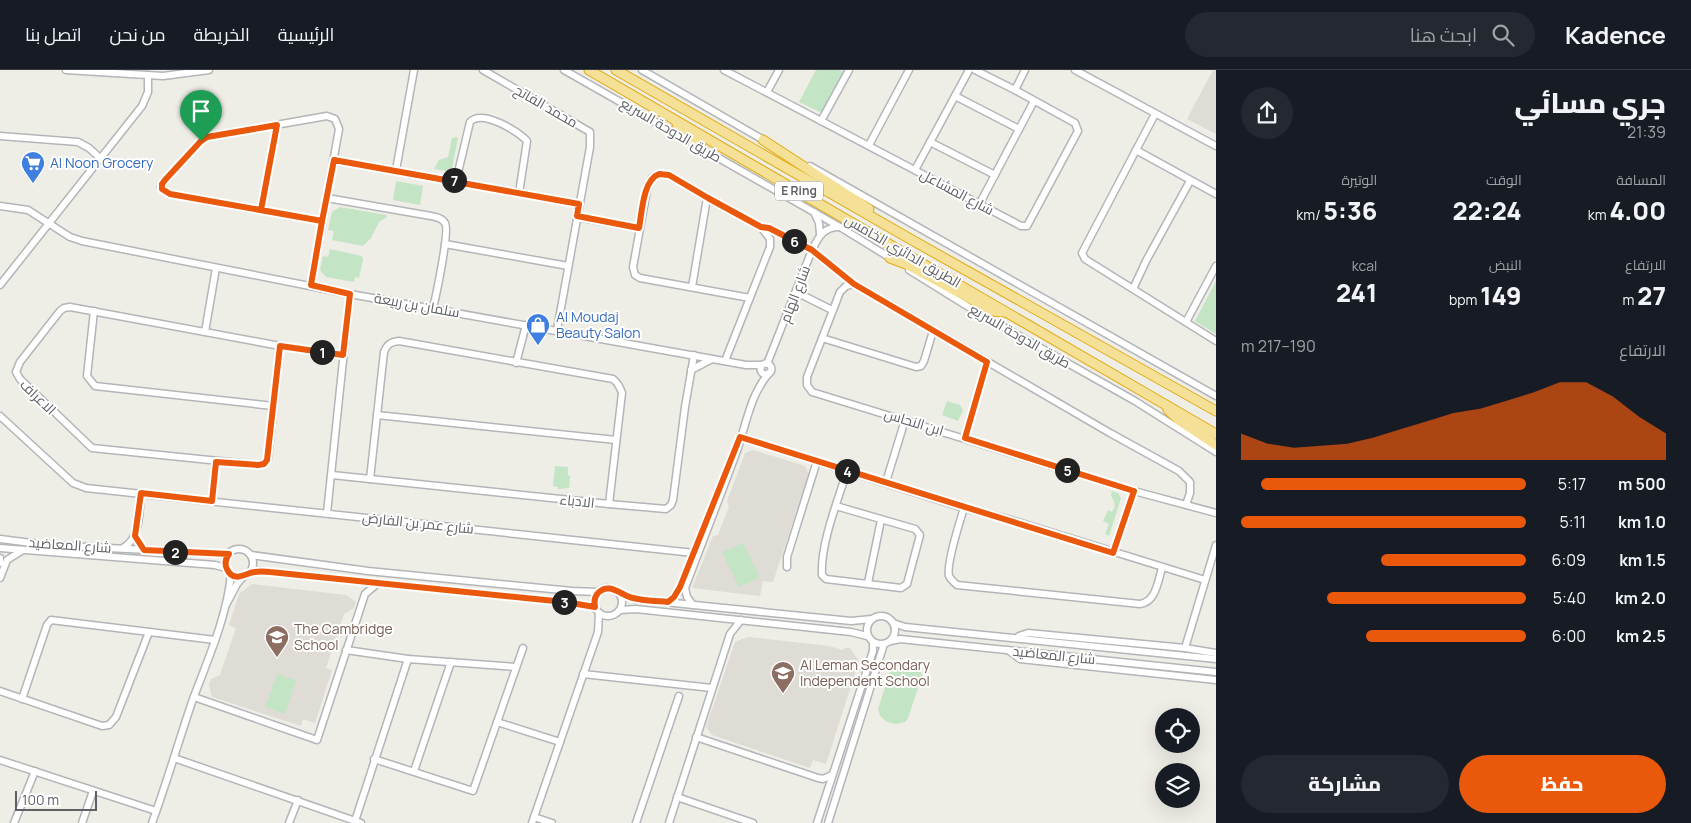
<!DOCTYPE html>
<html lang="ar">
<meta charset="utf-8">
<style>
:root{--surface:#171b24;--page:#242831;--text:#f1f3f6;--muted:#9ea1a6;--line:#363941;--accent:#ea580c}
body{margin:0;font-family:Manrope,Cairo,sans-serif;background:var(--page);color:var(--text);direction:rtl;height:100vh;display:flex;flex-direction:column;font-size:19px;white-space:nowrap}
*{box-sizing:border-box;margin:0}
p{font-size:16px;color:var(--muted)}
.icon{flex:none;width:28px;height:28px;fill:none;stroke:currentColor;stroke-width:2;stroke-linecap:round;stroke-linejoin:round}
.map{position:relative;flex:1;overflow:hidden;direction:ltr}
.side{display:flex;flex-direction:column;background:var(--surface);width:475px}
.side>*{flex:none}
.tools{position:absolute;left:1155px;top:638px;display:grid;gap:10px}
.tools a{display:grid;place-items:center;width:45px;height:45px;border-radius:50%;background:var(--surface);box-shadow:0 5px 20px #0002;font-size:25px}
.scale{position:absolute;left:15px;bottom:12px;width:82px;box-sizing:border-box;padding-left:5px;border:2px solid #5d6065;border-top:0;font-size:14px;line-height:18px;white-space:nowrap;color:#5d6065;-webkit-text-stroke:4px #fff;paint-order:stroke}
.pin{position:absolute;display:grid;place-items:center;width:42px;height:42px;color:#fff;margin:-51px -21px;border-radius:50% 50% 50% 0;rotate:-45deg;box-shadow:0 0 5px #0007}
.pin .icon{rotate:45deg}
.km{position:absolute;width:25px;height:25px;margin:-12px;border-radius:50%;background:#222;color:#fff;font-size:14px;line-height:25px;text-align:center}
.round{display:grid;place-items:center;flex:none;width:52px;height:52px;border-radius:26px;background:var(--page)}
.headline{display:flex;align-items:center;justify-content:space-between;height:85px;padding:0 25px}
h1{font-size:28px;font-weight:800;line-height:38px}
.stats{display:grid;grid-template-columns:repeat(3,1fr);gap:8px;height:85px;padding:5px 25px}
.stats div{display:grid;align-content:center}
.stats b{font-size:25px;font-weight:800}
.stats small{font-size:14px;font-weight:400}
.stats p{font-size:14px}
.chart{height:140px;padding:10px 25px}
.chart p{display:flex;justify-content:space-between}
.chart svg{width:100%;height:90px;margin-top:5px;fill:var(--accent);opacity:.7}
.primary-button{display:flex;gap:10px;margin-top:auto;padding:10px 25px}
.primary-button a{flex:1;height:58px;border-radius:30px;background:var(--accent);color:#fff;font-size:20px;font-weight:800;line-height:58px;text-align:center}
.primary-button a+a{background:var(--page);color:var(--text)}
ul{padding:0 25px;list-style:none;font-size:16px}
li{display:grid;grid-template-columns:80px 60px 1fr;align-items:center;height:38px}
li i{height:12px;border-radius:6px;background:var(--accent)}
header{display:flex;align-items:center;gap:30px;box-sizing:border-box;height:70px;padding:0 25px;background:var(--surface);border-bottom:1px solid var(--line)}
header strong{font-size:24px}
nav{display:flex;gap:28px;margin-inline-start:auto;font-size:18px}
.search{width:350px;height:45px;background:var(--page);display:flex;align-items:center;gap:12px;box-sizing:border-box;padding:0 18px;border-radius:28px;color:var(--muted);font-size:19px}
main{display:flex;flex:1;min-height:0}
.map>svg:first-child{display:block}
</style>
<header>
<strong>Kadence</strong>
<div class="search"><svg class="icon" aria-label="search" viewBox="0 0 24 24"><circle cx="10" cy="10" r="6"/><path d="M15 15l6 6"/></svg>ابحث هنا</div>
<nav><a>الرئيسية</a><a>الخريطة</a><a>من نحن</a><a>اتصل بنا</a></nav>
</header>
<main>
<section class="side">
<div class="headline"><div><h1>جري مسائي</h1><p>21:39</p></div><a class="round"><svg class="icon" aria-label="share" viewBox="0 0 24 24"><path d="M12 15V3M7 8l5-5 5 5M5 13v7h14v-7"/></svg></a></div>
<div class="stats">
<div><p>المسافة</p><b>4.00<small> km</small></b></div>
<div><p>الوقت</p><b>22:24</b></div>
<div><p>الوتيرة</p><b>5:36<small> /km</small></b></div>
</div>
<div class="stats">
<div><p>الارتفاع</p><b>27<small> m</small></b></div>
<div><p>النبض</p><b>149<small> bpm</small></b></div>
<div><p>kcal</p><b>241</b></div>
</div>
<div class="chart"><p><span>الارتفاع</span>190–217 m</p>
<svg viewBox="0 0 160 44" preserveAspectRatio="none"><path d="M0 44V31L10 36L20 38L30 37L40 36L50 33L60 29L70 25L80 21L90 19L100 15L110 11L120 6L130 6L140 13L150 23L160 31V44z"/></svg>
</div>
<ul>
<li><b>500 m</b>5:17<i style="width:93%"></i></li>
<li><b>1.0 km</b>5:11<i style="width:100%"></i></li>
<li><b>1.5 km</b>6:09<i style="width:51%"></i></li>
<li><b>2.0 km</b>5:40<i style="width:70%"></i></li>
<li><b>2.5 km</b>6:00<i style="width:56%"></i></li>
</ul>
<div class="primary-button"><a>حفظ</a><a>مشاركة</a></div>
</section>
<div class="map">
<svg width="1216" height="753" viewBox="0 0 1216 753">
<rect width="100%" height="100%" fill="#eeede6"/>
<g fill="#dedcd4">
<polygon points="1213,0 1216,0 1216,64 1187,49"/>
<polygon points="753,380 805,396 809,404 773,512 763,511 760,526 692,518 713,466 718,465 729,437 727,431 745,383"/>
<polygon points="252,514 346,525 356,532 354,538 344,544 326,598 332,600 315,653 303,649 301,656 212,627 209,615 211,609 220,605 236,558 229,555 239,524"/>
<polygon points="748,567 829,576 842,580 845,578 850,578 859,591 826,694 813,690 810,698 712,665 706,657 735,572"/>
</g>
<g fill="#c4e4c6">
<polygon points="816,0 840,0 844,2 822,43 799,32"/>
<polygon points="456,67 458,68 452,98 447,101 434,99 439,90 448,87 452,68"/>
<polygon points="396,111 423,116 420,135 393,130"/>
<polygon points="340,137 386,145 387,147 379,152 371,168 363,176 332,170 334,161 328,160 332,142"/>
<polygon points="330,179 362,186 363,189 359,208 355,207 354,212 326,207 320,200 323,186 328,187"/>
<polygon points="1216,211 1216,264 1195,251"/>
<polygon points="947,331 960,335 963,340 958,351 942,345"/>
<polygon points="555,396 568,397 568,405 570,406 569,418 558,419 558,417 553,416"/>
<path d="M1112,421L1118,423L1121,428L1109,466L1105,464L1109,454L1103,451L1108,440L1112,442C1118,433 1113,432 1111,425Z"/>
<polygon points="743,473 759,506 757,509 739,517 722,482"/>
<path d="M904,591C913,592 921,596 922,606L908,648L905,652L896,654L887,652L880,646L878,639L892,596L898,592Z"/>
<polygon points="277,604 296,610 285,644 265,637"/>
</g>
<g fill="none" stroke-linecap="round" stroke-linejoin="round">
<g stroke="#b3b5b9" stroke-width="9">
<g id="minor">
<polyline points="66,0 163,6 209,0"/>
<polyline points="483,0 590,62 590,77 557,260"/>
<polyline points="564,0 840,157 892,189"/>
<polyline points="642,0 767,72"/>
<polyline points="724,0 1021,156 1027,156 1078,61 1075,53 1015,20 975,0"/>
<polyline points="1075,0 1216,76"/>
<polyline points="1015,20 1025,0"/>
<polyline points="767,22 779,0"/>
<polyline points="955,26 1019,59"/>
<polyline points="1155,44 1082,183 1085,189 1216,271"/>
<polyline points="821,51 849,0"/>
<polyline points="0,66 78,72 89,78 100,88"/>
<polyline points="930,72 995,105"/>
<polyline points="869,75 909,0"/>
<polyline points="1136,80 1216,124"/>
<polyline points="333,90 579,134"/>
<polyline points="810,96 1216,326"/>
<polyline points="396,100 414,0"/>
<polyline points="915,100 969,0"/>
<path d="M456,111L470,52C482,39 518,61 527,71L519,123"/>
<path d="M327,128L431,146C436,147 442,148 445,153C450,160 436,226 433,238"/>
<polyline points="980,133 1034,31"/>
<polyline points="0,136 28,140 70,167 82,171 350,224 746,295 762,295"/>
<polyline points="261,140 277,55"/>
<polyline points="814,142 819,153 820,164"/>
<polyline points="577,147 639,158"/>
<polyline points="761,157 769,158 812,180 854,214 1110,363 1179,401 1190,412 1190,423 1186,435"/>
<polyline points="445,174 568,196"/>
<polyline points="909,200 975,241 1135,331 1216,382"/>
<polyline points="854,214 846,216 840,222 807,307 807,315 812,322 1134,421 1216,443"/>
<polyline points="0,215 142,36 148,22 148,5"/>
<polyline points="311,215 339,59 335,49 327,46 207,67 201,71 165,110 161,117 162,119 170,124 321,151"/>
<polyline points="692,217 707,128"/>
<polyline points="1133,219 1146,191 1190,111"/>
<polyline points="796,222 832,240"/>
<polyline points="94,241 87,306 95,316 273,336"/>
<polyline points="1186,252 1216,196"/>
<polyline points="205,262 216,198"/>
<polyline points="822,268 916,297 921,296 924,291 933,261"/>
<polyline points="280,276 268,388 264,394 258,395 92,378 20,309 16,302 20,292 60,241 64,238 70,237 280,276 343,285"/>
<polyline points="725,291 770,177 770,169 761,157 707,128 669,105 659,104 652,108 647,120 633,197 635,205 640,208 750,228"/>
<polyline points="516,293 526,255"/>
<circle cx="766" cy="299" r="5.5"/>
<path d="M767,294L812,180C818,168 823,157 839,157"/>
<polyline points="691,300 712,289"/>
<polyline points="377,345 616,370"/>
<polyline points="0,346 73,413 86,418 694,483"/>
<polyline points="741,367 964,438 1008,449 1205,510"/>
<polyline points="965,368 987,292"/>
<polyline points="332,405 609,434 666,439 671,435 673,430 685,337 694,285"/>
<path d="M370,409L384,282C387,274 391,272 399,271L613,309C618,313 620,317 622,323L609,434"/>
<polyline points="886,412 905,350"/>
<polyline points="212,431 216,392"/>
<path d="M836,436L915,459L920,465L907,514L901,518L826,509L822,505C820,475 838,430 847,401"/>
<path d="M964,438C960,451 946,494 949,506C951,510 954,512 957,515L1140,534C1156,532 1158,511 1162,498"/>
<polyline points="327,443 350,224"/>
<polyline points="0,469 47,475 229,484"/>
<polyline points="0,478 215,495 226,498"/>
<path d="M123,478C141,468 139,441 141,423"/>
<circle cx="239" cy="493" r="14"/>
<polyline points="1113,483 1134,421"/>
<polyline points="251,485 368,501 572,521 599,522"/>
<polyline points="0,488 0,493"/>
<polyline points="787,497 787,487 817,391"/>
<polyline points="249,503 260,501 270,502 565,532 595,537"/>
<polyline points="0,508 7,490 23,480"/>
<polyline points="868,513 881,450"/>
<circle cx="608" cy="532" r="14"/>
<polyline points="620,524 635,529 851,551 872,549"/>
<polyline points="668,532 678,522 683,510"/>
<polyline points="227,533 237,514 243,507"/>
<path d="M693,535L687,527L685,518C702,473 720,427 737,381C746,355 750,325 769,303"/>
<polyline points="620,540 636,539 851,562 867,566"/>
<circle cx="881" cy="560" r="14"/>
<polyline points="893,553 905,557 1216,589"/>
<polyline points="1019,566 1028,563 1185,578 1216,583"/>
<polyline points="891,571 900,569 1216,602"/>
<polyline points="1185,578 1216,475"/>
<polyline points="346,580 408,589 516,597"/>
<polyline points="1008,580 1020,589 1216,610"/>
<polyline points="583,604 712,618"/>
<polyline points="0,621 102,656 109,655 116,647 149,562"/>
<polyline points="194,627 317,670 365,524 378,513"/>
<polyline points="22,629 47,555 51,550 215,570"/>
<polyline points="497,652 560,672"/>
<polyline points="696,667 818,708 823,709 832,705"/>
<polyline points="174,688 361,753"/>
<polyline points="374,689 473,721 523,578"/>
<polyline points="0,690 156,741"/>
<polyline points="414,701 451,592"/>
<polyline points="677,727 753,753"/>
<polyline points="534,747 552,753"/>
<polyline points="355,751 408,589"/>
<polyline points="14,753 35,701"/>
<polyline points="82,753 93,721"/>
<path d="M152,753C167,712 179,670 193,629C208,589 227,547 231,504"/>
<polyline points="289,753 298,730"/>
<polyline points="532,753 598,562 599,543"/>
<polyline points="636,753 679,626"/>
<polyline points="669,753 730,564 741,550"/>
<polyline points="817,753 873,581 873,573"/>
<polyline points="828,753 884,574"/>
</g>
</g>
<g stroke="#e1aa13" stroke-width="11">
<g id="highway">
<polyline points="589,0 1216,364"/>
<polyline points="616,0 912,170 1216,341"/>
<polyline points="677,54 701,77"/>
<polyline points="763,70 869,139"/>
<polyline points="890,188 906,194 993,241 1004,242"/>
<polyline points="1168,340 1180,351 1216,375"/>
</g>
</g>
<use href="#minor" stroke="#fff" stroke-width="6"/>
<use href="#highway" stroke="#f4e197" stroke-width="9"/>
</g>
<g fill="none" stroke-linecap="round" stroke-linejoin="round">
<g stroke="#fff" stroke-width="10">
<path id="route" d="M201,71L207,67L277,55L261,140L322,151L311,215L350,224L343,285L280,276L267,390L264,394L258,395L216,392L212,431L141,423L135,466L144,480L229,484C226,488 224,493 227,499C232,511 242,506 250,503C257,501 263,501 270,502L565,532L595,537C594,532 594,527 598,523C609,511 622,526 633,528C645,531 657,531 668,532L674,527L680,517L740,367L1113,483L1134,421L965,368L987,292L854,214L812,180L769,158L761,157L708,128L669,105L659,104C643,110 642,142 639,158L577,146L579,134L334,90L322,151L170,124L162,119V114L165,110L201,71"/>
</g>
<use href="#route" stroke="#ea580c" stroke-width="6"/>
</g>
<defs>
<g id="supermarket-pin" transform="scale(1.25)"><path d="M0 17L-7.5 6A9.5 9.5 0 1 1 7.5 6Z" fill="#3f7fe0" stroke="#fff"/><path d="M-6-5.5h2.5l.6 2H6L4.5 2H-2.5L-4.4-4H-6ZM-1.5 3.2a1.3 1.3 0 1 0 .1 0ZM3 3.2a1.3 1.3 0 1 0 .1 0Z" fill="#fff"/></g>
<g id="shop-pin" transform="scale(1.25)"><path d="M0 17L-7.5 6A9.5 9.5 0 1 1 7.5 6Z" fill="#3f7fe0" stroke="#fff"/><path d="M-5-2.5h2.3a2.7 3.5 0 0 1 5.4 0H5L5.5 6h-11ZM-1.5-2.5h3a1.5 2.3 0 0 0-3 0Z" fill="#fff"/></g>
<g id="school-pin" transform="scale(1.25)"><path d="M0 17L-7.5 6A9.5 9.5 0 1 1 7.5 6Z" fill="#8d6e63" stroke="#fff"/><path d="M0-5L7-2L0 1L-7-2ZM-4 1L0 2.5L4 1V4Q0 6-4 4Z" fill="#fff"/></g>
</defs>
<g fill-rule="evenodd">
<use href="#supermarket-pin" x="33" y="93"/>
<use href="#shop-pin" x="538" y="255"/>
<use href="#school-pin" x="277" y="567"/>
<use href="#school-pin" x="783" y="603"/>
</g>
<g text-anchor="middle" stroke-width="4" stroke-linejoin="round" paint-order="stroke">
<rect fill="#fff" stroke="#8e9093" stroke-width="1" x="775" y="111.5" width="48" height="19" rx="4"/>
<g font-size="12" font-weight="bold" fill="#5d6065">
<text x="799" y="125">E Ring</text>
</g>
<g font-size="14" fill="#5d6065" stroke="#fff">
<text transform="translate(546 36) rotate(30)" y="5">محمد الفاتح</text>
<text transform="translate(671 60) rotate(30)" y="5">طريق الدوحة السريع</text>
<text transform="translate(957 122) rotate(28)" y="5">شارع المشاعل</text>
<text transform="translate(903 181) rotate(30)" y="5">الطريق الدائري الخامس</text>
<text transform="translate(795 224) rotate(-69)" y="5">شارع الهام</text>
<text transform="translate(417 235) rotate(10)" y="5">سلمان بن ربيعة</text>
<text transform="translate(1020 266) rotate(30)" y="5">طريق الدوحة السريع</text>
<text transform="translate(38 327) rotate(44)" y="5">الاعراف</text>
<text transform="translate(914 352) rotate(17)" y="5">ابن النحاس</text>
<text transform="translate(577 431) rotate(6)" y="5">الادباء</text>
<text transform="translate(418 453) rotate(6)" y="5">شارع عمر بن الفارض</text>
<text transform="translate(70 475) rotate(4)" y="5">شارع المعاضيد</text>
<text transform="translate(1054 585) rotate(6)" y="5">شارع المعاضيد</text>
</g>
<g font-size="14" fill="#366cbe" stroke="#fff" text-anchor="start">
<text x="50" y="98">Al Noon Grocery</text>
<text x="556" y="252">Al Moudaj<tspan x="556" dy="16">Beauty Salon</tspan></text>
</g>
<g font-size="14" fill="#785e54" stroke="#fff" text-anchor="start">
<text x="294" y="564">The Cambridge<tspan x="294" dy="16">School</tspan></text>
<text x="800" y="600">Al Leman Secondary<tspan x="800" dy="16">Independent School</tspan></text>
</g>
</g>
</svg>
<div class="tools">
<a><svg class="icon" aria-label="locate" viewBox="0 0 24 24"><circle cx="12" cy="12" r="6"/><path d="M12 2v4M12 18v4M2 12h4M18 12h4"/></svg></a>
<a><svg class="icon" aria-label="layers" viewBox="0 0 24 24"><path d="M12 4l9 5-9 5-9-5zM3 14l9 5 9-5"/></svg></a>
</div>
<div class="scale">100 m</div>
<div class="pin" style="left:201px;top:71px;background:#1e9e55"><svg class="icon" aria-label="arrive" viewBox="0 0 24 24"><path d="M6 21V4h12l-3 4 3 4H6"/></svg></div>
<b class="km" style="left:322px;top:282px">1</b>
<b class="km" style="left:175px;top:482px">2</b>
<b class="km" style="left:564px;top:532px">3</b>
<b class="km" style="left:847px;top:401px">4</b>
<b class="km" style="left:1067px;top:400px">5</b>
<b class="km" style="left:794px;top:171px">6</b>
<b class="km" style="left:454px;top:110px">7</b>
</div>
</main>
